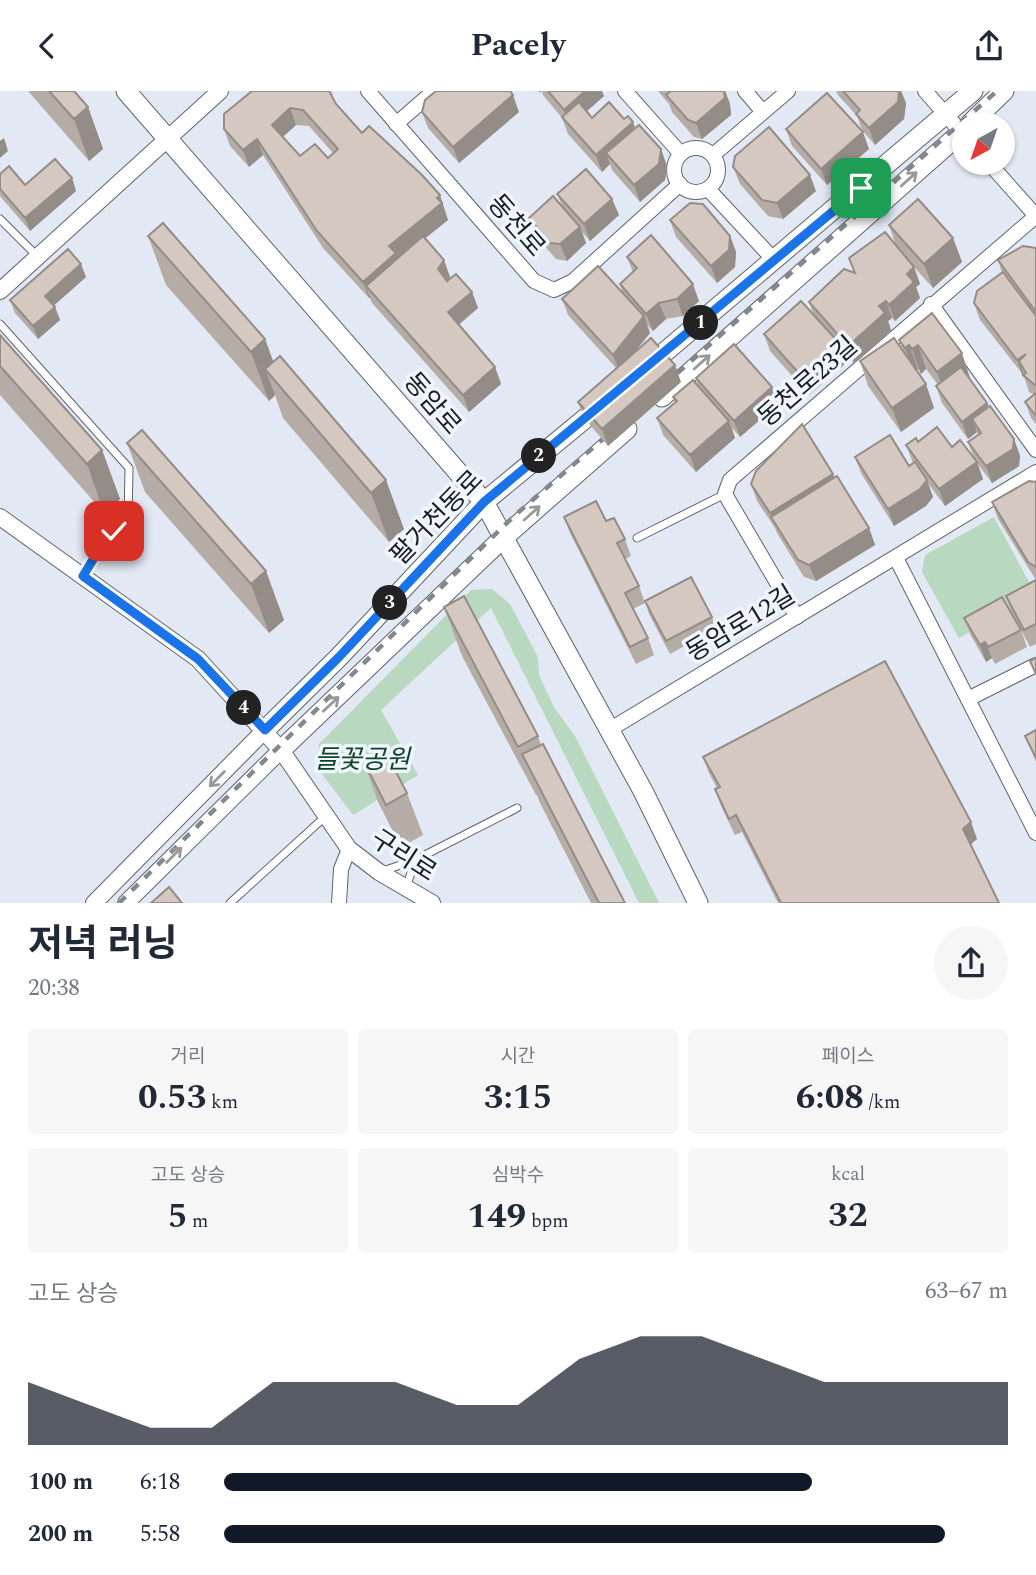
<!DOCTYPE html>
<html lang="ko">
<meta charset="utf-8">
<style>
:root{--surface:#fff;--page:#f6f6f7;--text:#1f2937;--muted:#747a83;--accent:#111827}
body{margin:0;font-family:Spectral,"Noto Sans KR",serif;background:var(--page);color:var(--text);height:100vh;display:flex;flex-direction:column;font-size:26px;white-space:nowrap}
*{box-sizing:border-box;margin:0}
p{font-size:23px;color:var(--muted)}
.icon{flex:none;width:38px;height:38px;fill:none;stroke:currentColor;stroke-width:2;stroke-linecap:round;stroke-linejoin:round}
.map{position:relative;height:812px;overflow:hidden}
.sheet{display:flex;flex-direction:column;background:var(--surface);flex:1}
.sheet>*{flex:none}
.needle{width:46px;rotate:220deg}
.controls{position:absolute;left:952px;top:21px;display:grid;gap:14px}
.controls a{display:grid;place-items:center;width:63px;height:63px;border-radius:50%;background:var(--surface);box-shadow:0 2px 5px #0004;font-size:35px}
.pin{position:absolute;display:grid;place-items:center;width:60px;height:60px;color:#fff;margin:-30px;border-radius:14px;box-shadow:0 4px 10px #0006}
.km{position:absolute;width:35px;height:35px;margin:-18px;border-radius:50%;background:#222;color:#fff;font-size:19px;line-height:35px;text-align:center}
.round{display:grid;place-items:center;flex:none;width:74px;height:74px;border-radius:37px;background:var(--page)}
.headline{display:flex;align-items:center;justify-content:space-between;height:119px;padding:0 28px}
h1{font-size:38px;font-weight:700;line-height:52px}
.stats{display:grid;grid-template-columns:repeat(3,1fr);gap:10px;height:119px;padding:7px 28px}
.stats div{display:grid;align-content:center;border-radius:7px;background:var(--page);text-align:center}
.stats b{font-size:35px;font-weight:700}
.stats small{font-size:19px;font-weight:400}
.stats p{font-size:19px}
.chart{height:196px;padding:14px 28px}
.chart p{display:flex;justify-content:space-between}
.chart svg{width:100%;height:126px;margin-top:7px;fill:var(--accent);opacity:.7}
ul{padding:0 28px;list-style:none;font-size:23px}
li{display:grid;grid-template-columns:112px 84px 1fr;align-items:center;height:52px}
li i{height:18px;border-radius:9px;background:var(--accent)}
header{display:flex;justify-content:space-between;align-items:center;height:91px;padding:0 28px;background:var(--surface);font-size:32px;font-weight:700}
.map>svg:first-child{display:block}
</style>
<header><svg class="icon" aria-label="back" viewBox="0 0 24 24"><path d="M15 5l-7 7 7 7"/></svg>Pacely<svg class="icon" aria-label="share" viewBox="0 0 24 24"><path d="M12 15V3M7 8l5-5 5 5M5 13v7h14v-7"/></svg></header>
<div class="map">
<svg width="1036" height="812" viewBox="0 0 1036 812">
<rect width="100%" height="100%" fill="#e2e9f4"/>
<g fill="#b8d8bf">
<polygon points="994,426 1036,504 959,547 922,481 925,464"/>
<polygon points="492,498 510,513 538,566 539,584 554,616 575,645 659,812 639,812 491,517 381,619 418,684 353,724 319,679 319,653 471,499"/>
</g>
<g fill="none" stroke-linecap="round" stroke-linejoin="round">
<g stroke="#5d646c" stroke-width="9">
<g id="service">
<polyline points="0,128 37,165"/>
<polyline points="0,233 129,377 128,433 103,451 83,485"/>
<polyline points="637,447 725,403"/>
<polyline points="415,769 517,717"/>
<polyline points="380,781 415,769 406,797"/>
<polyline points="230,812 327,724"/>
</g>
</g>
<g stroke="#5d646c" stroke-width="16">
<g id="minor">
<polyline points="368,0 534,190 554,199 573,190 680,93"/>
<polyline points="625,0 681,63"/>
<polyline points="745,0 763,21"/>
<polyline points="925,0 964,44"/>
<polyline points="396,33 434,0"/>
<circle cx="696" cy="79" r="22"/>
<polyline points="713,64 788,0"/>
<polyline points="989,72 1036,125"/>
<polyline points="708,98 774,169"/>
<polyline points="931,213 1036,359"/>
<polyline points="896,467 1036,742"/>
<polyline points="797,526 725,403 730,389 1036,125"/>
<polyline points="968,608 1036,574"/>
<polyline points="609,639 1036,381"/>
<polyline points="339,812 341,778 349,758"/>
</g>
</g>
<g stroke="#5d646c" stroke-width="18">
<g id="tertiary">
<polyline points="0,200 220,0"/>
<polyline points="0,426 198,568 281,659 349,758 379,781 432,812"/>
<polyline points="94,812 265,639"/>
<polyline points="126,812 281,659"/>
</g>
</g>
<g stroke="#5d646c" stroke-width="21">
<g id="secondary">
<polyline points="126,0 484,411 643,700 698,812"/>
<polyline points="970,33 1004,0"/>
<polyline points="646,277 973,0"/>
<polyline points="662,306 964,39"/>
<polyline points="265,639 339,566 484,411 604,312"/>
<polyline points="281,659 503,447 627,338"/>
</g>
</g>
<use href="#service" stroke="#fff" stroke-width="7"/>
<use href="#minor" stroke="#fff" stroke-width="14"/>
<use href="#tertiary" stroke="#fff" stroke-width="16"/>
<use href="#secondary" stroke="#fff" stroke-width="19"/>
<g stroke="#838890" stroke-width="4.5" stroke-dasharray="9 9" stroke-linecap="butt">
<polyline points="664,294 997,0"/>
<polyline points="119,812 514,425 617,336"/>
</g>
</g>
<g fill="#b6aca6" fill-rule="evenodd">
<polygon points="28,0 74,0 88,16 103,58 89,70"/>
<path d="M252,0H331L333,4L331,5L336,13L362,42L446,121L445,122L448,129L425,147L450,186L447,190L472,201L478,217L459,234L495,276L501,293L469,321L372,212L370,207H369L323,157L263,64L249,76L230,55L224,38ZM296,34L309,35L333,62L328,67L300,65L283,46Z"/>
<polygon points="538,0 548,0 604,5 587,20 592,27 624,28 635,37 667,75 665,89 640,111 612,79 610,73 602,81 568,43 562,27 543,4 542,0 540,2"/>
<polygon points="658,0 725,0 730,13 731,24 702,48 694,46 672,21 669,13"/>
<polygon points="836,0 901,0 906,12 904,28 875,54 862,39 857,25 838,4"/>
<polygon points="422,21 519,21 459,72 428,37"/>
<polygon points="786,38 869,58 827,94 792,55"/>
<polygon points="733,76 816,100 783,128 768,125 740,93"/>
<polygon points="0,83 25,94 72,87 76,100 30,140 0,105"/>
<polygon points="557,103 612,108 619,124 590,150 582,141 586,152 567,170 556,168 535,144 529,127 562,114"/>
<polygon points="670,129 730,145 736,161 735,176 717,192 676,146"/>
<polygon points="889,134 953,147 962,171 933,197 914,176 920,193 916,196 920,207 895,230 892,227 888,230 891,239 854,272 842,259 847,271 809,304 770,260 764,243 814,225 809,211 854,181 849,167 896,155"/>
<polygon points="148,145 265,248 273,271 404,438 389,451 283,327 275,304 269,310 166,194"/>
<polygon points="1036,157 1036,333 1031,327 1025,311 1034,304 1029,301 1024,285 980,229 974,212 1002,182 998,169"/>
<polygon points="627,166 699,210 683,225 666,228 653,240 646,233 650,242 635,261 681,291 608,355 584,327 578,311 616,277 568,224 562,208 623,203 620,193 633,181"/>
<polygon points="86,186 54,214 60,229 38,248 15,222 10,209"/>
<polygon points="932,222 970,287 987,312 989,316 1014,348 1020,365 1019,375 992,392 977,372 983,388 945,415 927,391 933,406 926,415 894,435 861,382 855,366 909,375 913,372 906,354 918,351 952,356 974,367 968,351 978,344 977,341 968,348 942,312 936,295 938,294 926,278 921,283 918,278 916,279 934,317 901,341 868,295 860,270 904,262 899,249"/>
<polygon points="0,244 102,359 120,408 104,422 0,304"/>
<polygon points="696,287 778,313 740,346 732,337 735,347 696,381 663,344 657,327 675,312 673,306 699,296"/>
<polygon points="127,352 284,529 269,542 145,401"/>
<polygon points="834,387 869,437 875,454 816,490 804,486 777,442 775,437 757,410 751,393"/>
<polygon points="1036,391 1036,553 1030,556 1012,522 1006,505 1036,489 998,428 992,411"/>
<polygon points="564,426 606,430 625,448 631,465 625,468 639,495 645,512 633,518 648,547 654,564 636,573 570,442"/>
<polygon points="645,510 712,526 716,538 670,563 649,523"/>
<polygon points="444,516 538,645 541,654 625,812 591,812 540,712 537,704 536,704 462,565"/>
<polygon points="964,527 1021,539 1027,556 995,573 992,567 986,571 970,543"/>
<polygon points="1036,639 1036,671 1025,645"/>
<polygon points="703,666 977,748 970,753 999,812 778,812 742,741 735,744 721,715 715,698 717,697 709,682"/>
<polygon points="363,669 407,702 423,744 401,756 378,711"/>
</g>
<g fill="#948c87">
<polygon points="585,0 602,0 604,5 570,35 564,19"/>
<polygon points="724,0 725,0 730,13 731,24 702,48 696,32"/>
<polygon points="899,0 901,0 906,12 904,28 875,54 869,37"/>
<polygon points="513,4 519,21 459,72 453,56"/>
<polygon points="88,16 103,58 89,70 74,28"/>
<polygon points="290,17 296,34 278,50 272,34"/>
<polygon points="633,31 639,48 606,62 610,73 602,81 596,64"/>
<polygon points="863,41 869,58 827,94 821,78"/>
<polygon points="4,47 8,60 0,67 0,50"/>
<polygon points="257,48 263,64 249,76 243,59"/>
<polygon points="661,58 667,75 665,89 640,111 634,94"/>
<polygon points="810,84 816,100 783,128 777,112"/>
<polygon points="72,87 76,100 30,140 25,127"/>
<polygon points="440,104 448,129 366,195 370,207 369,207 363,191 389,155"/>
<polygon points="612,108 619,124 590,150 584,133"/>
<polygon points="580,136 586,152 567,170 560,153"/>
<polygon points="730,145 736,161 735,176 717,192 711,175"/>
<polygon points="953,147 962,171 933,197 924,173"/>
<polygon points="444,169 450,186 444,195 438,178"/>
<polygon points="81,173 86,186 50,218 45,205"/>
<polygon points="914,176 920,193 916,196 920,207 895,230 889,214 907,183"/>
<polygon points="693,193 699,210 683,225 677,208"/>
<polygon points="472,201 478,217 454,237 448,221"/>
<polygon points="886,210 892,227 888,230 891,239 854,272 848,255 879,215"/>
<polygon points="659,212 666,228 653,240 646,223"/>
<polygon points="55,216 60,229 38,248 33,235"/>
<polygon points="644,225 650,242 619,280 613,264"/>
<polygon points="265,248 283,297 265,278 275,304 269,310 251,261"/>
<polygon points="841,254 847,271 809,304 803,287"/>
<polygon points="909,254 918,278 914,281 905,257"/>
<polygon points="918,254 926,278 921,283 912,258"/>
<polygon points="962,262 970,287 946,305 937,281"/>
<polygon points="1026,263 1019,270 1024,285 1023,286 1017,269"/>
<polygon points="675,274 681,291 608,355 602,338"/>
<polygon points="495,276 501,293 469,321 463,304"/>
<polygon points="926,293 934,317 901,341 892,317"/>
<polygon points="772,296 778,313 740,346 734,330"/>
<polygon points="987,312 994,329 972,328 977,341 968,348 962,331"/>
<polygon points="729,330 735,347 696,381 690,364"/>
<polygon points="1014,348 1020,365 1019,375 992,392 986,375"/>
<polygon points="102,359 120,408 104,422 87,373"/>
<polygon points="977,371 983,388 945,415 939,398"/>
<polygon points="833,383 839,399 772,428 770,422"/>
<polygon points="386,389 404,438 389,451 371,402"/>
<polygon points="927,389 933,406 926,415 894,435 888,418"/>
<polygon points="869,437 875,454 816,490 809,474"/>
<polygon points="266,480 284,529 269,542 251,493"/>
<polygon points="985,551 992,567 986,571 980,554"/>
<polygon points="971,731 977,748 969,755 963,738"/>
</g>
<g fill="#d4c8c1" stroke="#948c87" stroke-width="2" fill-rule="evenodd">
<polygon points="49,0 74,0 88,16 74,28"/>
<path d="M252,0H329L336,13L362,42L369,35L422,84L440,104L437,107L442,112L389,155L396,162L363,191L317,140L257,48L243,59L224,38V23ZM290,17L303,19L338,58L328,67L315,53L300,65L272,34Z"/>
<polygon points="436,0 510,0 513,4 453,56 422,21 425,9"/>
<polygon points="548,0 585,0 564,19"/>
<polygon points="671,0 724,0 725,7 696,32 688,29 666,4"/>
<polygon points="843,0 899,0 898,11 869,37 856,23 860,19"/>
<polygon points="827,2 863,41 821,78 786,38"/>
<polygon points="579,11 592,27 609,11 624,28 628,25 633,31 596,64 562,26"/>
<polygon points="639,34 661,58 659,73 634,94 606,62"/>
<polygon points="769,36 810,84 777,112 762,109 733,76 735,65"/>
<polygon points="55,68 72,87 25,127 0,98 0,83 9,75 25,94"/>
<polygon points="586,78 612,108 584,133 557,103"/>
<polygon points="553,105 580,136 560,153 550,152 529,127"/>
<polygon points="918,108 953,147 924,173 889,134"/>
<polygon points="690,112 703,113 730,145 729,159 711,175 670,129"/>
<polygon points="163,132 265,248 251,261 148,145"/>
<polygon points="885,141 914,176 907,183 914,191 889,214 886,210 879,215 885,222 848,255 809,211 844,178 855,182 849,167"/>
<polygon points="651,144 693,193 677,208 659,212 646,223 620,193 637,177 627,166"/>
<polygon points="423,145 444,169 438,178 447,190 456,183 472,201 448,221 495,276 463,304 366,195"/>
<polygon points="1023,155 1036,157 1036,221 998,169"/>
<polygon points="68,158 81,173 45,205 55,216 33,235 10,209"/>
<polygon points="598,175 644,225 613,264 562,208"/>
<polygon points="1003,181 1036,225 1036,295 1023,284 1026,282 1019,270 1026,263 1017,269 974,212 977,200"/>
<polygon points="801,210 841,254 803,287 764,243"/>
<polygon points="932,222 962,262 937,281 918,254 912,258 909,254 905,257 899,249"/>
<polygon points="0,244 102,359 87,373 0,275"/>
<polygon points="651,247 675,274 602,338 578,311"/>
<polygon points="894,247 926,293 892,317 860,270"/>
<polygon points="734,253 772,296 734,330 696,287"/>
<polygon points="280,265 386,389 371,402 265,278"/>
<polygon points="961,276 987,312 962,331 936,295"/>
<polygon points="693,289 729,330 690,364 657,327 677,310 673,306"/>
<polygon points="1036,302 1036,325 1025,311"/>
<polygon points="990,315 1014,348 1013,358 986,375 968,351 981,342 972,328"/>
<polygon points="802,333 833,383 770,422 751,393 756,380"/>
<polygon points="937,336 952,356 960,349 977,371 939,398 906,354 916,347 918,351"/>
<polygon points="142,339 266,480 251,493 127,352"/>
<polygon points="890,344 909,375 915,371 927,389 920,398 888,418 855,366"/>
<polygon points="837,385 869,437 809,474 798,469 771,426"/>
<polygon points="1029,390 1036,391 1036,476 1028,471 992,411"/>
<polygon points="596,410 606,430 614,427 625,448 617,452 639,495 625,502 648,547 630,556 564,426"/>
<polygon points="691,486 712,526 666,550 645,510"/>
<polygon points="1036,489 1036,533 1024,539 1006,505"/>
<polygon points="464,505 538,645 518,656 444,516"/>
<polygon points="1002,506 1021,539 988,556 985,551 980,554 964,527"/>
<polygon points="1036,567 1036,583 1030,570"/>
<polygon points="885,570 971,731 963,738 999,812 781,812 736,724 729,728 715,698 720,696 703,666"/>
<polygon points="1036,639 1036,667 1025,645"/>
<polygon points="543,653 625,812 599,812 522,663"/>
<polygon points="384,658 407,702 386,714 363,669"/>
<polygon points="169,796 182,812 151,812"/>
</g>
<defs><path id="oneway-shaft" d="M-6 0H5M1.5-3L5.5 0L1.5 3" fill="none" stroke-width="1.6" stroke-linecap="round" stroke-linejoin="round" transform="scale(1.75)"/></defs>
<g stroke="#98999b">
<use href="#oneway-shaft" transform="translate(909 88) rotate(-42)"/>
<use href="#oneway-shaft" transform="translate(702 271) rotate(-42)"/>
<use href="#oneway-shaft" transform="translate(532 422) rotate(-42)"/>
<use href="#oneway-shaft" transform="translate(331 613) rotate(-43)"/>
<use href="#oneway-shaft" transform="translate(217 688) rotate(135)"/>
<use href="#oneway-shaft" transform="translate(174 764) rotate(-45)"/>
</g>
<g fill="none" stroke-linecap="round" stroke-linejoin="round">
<g stroke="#fff" stroke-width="14">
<polyline id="route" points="114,440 103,452 83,485 198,568 265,639 339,566 484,411 861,97"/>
</g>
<use href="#route" stroke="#1a73e8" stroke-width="9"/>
</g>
<g text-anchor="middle" stroke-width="7" stroke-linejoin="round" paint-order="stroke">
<g font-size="26" fill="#1a1d20" stroke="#f0f6ff">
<text transform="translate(517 134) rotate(49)" y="9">동천로</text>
<text transform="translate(807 290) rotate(-41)" y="9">동천로23길</text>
<text transform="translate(433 312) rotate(49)" y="9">동암로</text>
<text transform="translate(436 426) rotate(-46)" y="9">팔거천동로</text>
<text transform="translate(740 532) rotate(-31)" y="9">동암로12길</text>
<text transform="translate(404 764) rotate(33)" y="9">구리로</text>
</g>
<g font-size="26" font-style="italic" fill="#104524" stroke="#f0f6ff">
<text x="362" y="677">들꽃공원</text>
</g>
</g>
</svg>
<div class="controls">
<a><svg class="needle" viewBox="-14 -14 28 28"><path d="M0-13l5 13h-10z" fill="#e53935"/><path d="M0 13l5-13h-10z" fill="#747a83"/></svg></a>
</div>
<div class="pin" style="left:861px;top:97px;background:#1e9e55"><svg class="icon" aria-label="arrive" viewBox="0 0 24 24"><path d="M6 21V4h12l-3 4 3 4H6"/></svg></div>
<div class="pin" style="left:114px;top:440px;background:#d93025"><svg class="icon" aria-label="check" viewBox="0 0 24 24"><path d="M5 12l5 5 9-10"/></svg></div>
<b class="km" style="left:701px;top:232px">1</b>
<b class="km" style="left:539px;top:365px">2</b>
<b class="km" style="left:390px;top:512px">3</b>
<b class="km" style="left:244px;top:617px">4</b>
</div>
<section class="sheet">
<div class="headline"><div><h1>저녁 러닝</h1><p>20:38</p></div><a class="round"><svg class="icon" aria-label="share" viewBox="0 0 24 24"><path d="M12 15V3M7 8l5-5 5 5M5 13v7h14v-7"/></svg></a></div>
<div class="stats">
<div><p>거리</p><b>0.53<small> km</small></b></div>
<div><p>시간</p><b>3:15</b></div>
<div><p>페이스</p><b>6:08<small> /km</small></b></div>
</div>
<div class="stats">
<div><p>고도 상승</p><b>5<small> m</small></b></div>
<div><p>심박수</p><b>149<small> bpm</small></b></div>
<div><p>kcal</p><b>32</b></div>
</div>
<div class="chart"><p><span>고도 상승</span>63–67 m</p>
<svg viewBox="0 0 160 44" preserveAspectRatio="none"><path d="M0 44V22L10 30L20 38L30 38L40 22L50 22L60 22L70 30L80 30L90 14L100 6L110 6L120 14L130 22L140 22L150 22L160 22V44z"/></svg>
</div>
<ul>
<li><b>100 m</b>6:18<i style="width:75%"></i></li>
<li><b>200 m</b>5:58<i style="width:92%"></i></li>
</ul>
</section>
